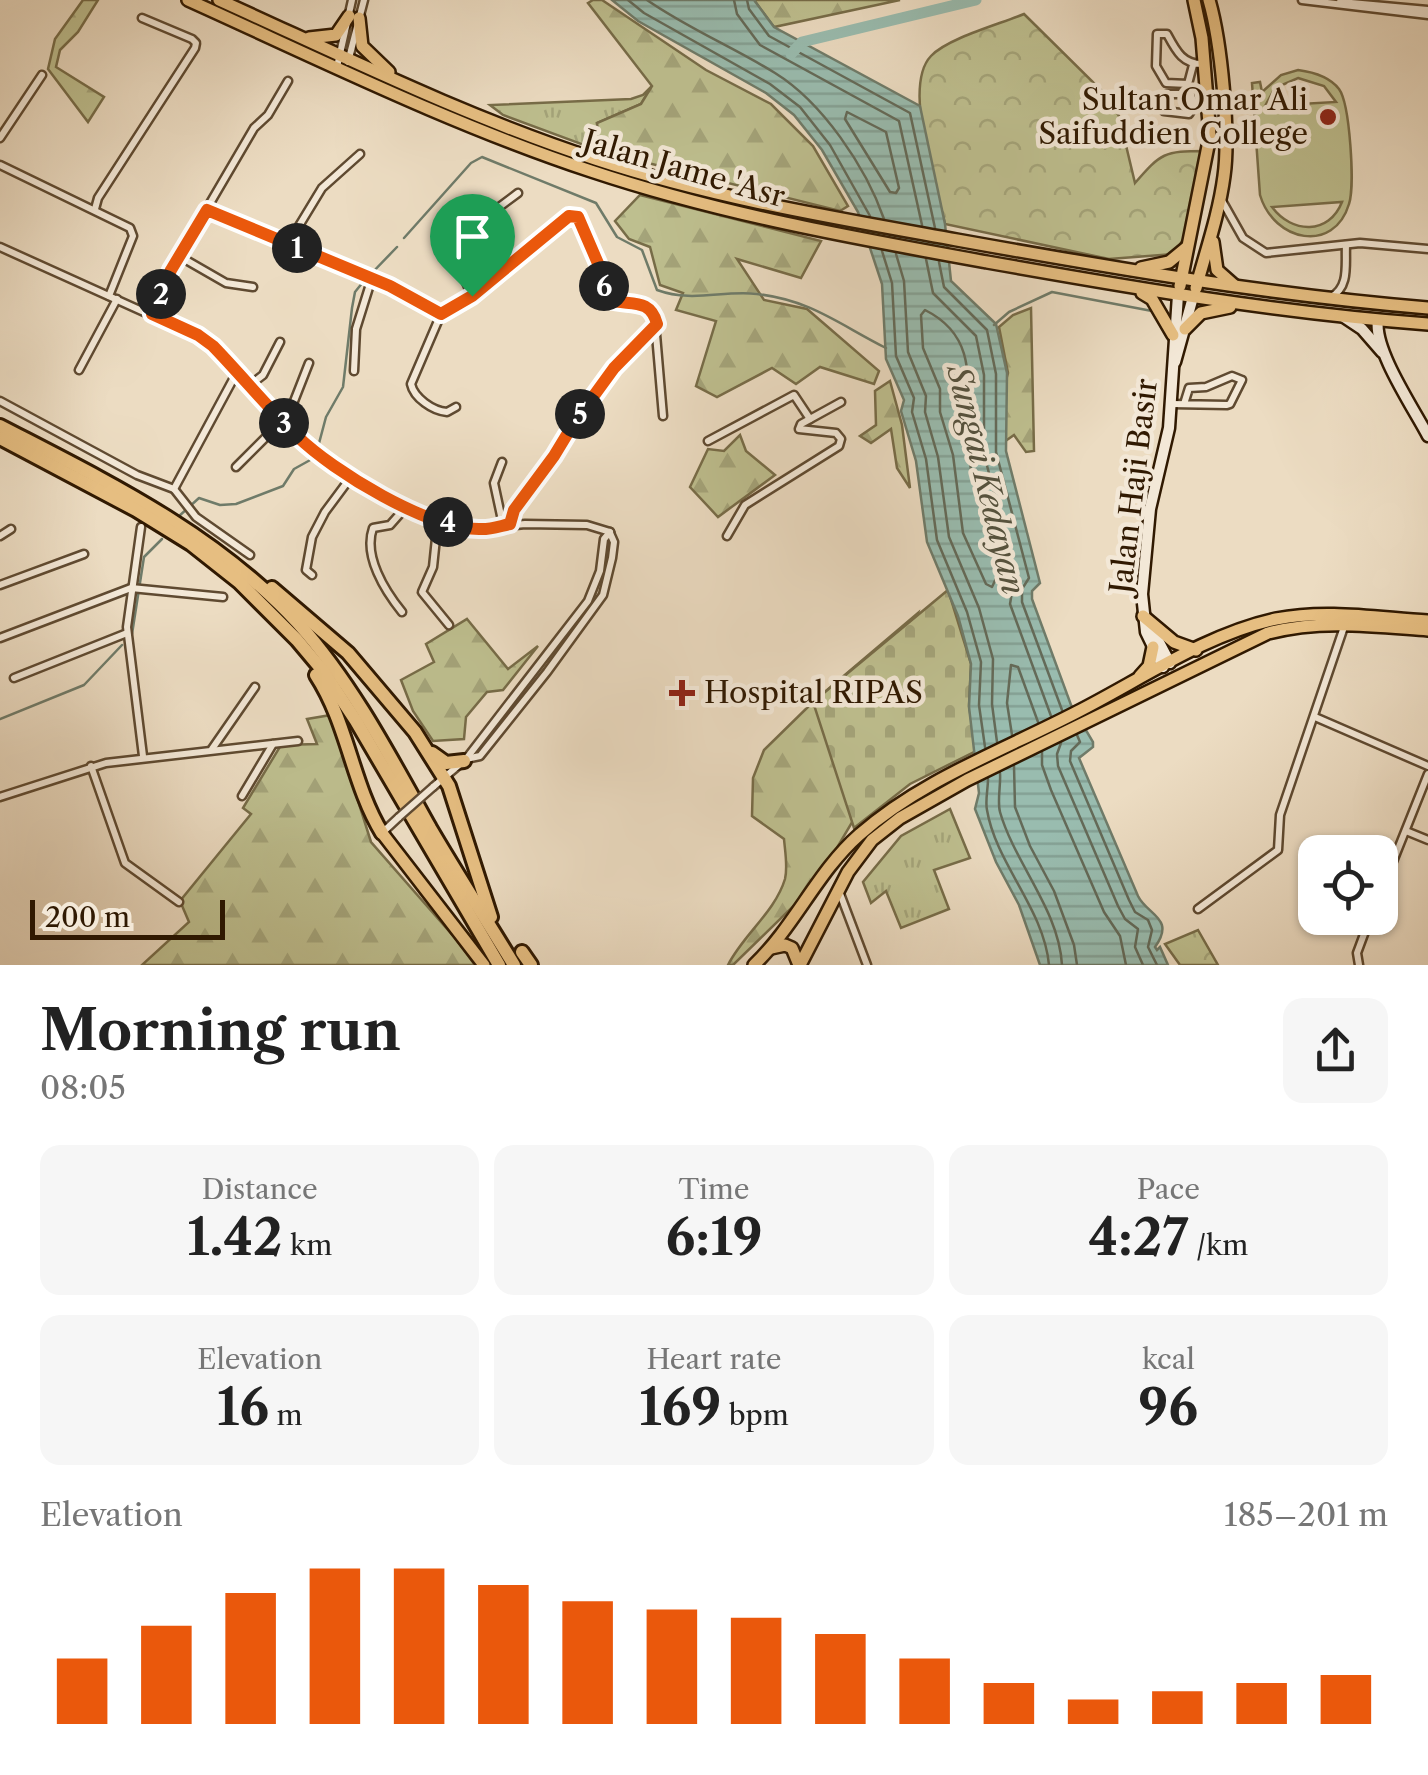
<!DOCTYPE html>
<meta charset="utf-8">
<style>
:root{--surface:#fff;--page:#f6f6f6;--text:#222;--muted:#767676;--accent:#ea580c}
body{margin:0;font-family:"Libre Caslon Text",serif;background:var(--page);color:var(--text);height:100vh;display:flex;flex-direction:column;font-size:38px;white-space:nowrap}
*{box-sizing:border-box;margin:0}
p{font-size:32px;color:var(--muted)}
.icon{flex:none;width:55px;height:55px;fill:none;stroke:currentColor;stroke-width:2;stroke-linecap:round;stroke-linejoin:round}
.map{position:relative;height:965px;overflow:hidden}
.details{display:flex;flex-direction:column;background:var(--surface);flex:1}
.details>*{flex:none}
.buttons{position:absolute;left:1298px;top:835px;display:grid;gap:20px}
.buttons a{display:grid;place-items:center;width:100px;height:100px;border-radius:20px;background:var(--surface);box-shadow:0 2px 8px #0004;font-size:50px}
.scale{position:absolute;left:30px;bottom:25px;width:195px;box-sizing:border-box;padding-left:10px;border:5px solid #301901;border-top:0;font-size:28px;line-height:35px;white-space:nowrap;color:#301901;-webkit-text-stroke:8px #f3e8d7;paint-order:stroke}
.pin{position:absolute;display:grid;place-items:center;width:85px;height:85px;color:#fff;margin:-102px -42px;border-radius:50% 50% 50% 0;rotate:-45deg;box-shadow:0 0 10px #0007}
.pin .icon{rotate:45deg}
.km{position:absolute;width:50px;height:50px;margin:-25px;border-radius:50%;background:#222;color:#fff;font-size:28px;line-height:50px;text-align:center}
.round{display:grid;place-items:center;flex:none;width:105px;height:105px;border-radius:20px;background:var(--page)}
.overview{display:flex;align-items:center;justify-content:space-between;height:170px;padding:0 40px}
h1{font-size:55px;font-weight:800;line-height:75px}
.stats{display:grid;grid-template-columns:repeat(3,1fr);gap:15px;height:170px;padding:10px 40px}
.stats div{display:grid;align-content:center;border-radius:20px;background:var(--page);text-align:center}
.stats b{font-size:50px;font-weight:800}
.stats small{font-size:28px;font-weight:400}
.stats p{font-size:28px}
.chart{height:280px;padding:20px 40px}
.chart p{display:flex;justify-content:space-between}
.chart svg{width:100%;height:180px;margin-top:10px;stroke:var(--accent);stroke-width:6}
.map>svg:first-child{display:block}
</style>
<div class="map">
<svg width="1428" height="965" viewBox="0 0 1428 965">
<defs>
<pattern id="grass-tufts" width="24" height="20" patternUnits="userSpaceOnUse" patternTransform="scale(2.5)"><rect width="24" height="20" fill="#bebf8f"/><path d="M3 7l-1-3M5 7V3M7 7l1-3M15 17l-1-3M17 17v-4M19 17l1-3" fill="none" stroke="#a4a47a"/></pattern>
<pattern id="forest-firs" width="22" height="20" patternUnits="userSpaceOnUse" patternTransform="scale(2.5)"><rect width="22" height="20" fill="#bebf8f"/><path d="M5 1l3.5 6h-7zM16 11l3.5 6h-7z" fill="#a4a47a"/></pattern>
<pattern id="cemetery-stones" width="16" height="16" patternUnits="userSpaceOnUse" patternTransform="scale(2.5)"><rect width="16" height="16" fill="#bebf8f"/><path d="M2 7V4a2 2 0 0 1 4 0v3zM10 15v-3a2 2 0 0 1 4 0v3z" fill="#a4a47a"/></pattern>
<pattern id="park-crowns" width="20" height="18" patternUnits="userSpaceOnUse" patternTransform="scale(2.5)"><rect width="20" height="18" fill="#bebf8f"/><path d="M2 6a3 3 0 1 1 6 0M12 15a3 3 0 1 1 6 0" fill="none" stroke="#a4a47a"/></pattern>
<pattern id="water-rules" width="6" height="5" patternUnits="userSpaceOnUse" patternTransform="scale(2.5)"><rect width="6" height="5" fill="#99bcaf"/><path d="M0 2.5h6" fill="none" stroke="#84a195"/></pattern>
</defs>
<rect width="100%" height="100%" fill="#ecdcc2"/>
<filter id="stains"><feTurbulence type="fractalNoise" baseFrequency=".002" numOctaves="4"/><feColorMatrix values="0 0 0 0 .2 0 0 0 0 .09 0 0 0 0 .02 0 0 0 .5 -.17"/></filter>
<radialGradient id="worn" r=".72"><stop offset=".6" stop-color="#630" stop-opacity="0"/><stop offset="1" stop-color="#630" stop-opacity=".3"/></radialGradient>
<g fill="url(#grass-tufts)" stroke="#776c48" stroke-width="2.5">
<polygon points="652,86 641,104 597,123 600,151 503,115 490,105 631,99 643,95"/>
<polygon points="950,809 970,858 934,870 949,909 901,928 886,891 871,903 863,882 901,836"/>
</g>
<g fill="url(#forest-firs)" stroke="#776c48" stroke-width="2.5">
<polygon points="83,0 98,0 78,32 60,50 56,67 104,97 88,122 48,69 55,39"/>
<polygon points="593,0 602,0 706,70 771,104 813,146 848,206 840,211 600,151 597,123 641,104 652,86 588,3"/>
<polygon points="754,0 900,0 774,27"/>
<polygon points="640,195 821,241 801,278 737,259 764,300 807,309 879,371 874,384 820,367 796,384 772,368 717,397 696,386 716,321 676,310 683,293 660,285 650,247 629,239 615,221"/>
<polygon points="1031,308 1034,451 1026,452 1014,435 1004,442 1001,398 1008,373 999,327 1013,315"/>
<polygon points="890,381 902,425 910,488 897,468 891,429 871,443 860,436 876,425 875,391"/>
<polygon points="740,435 746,451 775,475 718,517 690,487 708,449 724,451"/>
<path d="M918,613L854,819L815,885L733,965H728C743,935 775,912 785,879C788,867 785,851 784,839L752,816L753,778L764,750L813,702Z"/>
<polygon points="467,619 508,669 538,646 503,690 487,692 466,717 464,739 433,741 413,711 401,680 434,662 426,644"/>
<polygon points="331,715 371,842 455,938 475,965 142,965 189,922 180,901 251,814 243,808 281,745 317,744 307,719"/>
</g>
<polygon fill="url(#cemetery-stones)" stroke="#776c48" stroke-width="2.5" points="948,590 971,664 969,706 976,751 910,784 854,828 813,702"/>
<g fill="url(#park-crowns)" stroke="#776c48" stroke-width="2.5">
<path d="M1024,14L1103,92L1119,116L1135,183C1161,153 1164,151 1205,151L1189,230L1174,254L1109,259L945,224C936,185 902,86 931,56C948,38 1000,24 1024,14Z"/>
<polygon points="1198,930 1218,965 1180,965 1165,944"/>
</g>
<path fill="#bebf8f" stroke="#776c48" stroke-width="2.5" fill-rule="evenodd" d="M1298,70C1313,72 1329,76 1339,89C1350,104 1355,186 1349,204C1334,254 1274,242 1260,195L1252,83L1260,82L1262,92L1281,75ZM1298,78L1324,86L1336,102L1265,106L1275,88ZM1342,202C1329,235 1292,234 1272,207Z"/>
<path fill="url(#water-rules)" stroke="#6f7b69" stroke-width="2.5" d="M612,0H754L774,27L920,106L945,224L951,281L996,324L1007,373L1006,451L1040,583L1032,591V599L1071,705L1093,742V747L1079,758L1138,896C1147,915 1176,918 1155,947L1157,950L1160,947L1168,965H1040L1019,905L996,862L975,809L979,793L969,707L971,664L958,616L927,542L916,461L901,411L904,400L886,359L882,284L858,212L822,150L794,115L766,93L638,21Z"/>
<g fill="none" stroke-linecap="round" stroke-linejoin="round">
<g stroke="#646a58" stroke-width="2.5">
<polyline points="628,0 644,13 770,84 800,107 830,145 870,216"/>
<path d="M647,0C687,28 733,47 775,73C822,102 866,167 884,219"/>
<polyline points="734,0 737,14 760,45 899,121 922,225"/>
<polyline points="747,0 749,9 769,36 910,113 935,228"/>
<polygon points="847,112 886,132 899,188 896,193 890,192 845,119"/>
<polyline points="882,251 892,283 896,356 914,398 912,412 926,459 937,540 967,612 981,662 979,705 985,747"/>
<polyline points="896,254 904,281 908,352 926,396 925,412 938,457 949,537 979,608 993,659 992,704 997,742"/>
<polyline points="926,259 933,293 976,336 984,375 984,454 1015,574 1010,604 1051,716"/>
<polyline points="939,262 944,287 987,330 996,374 996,452 1029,578 1022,589 1022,602 1062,710"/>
<path d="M925,310C989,342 960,403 969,458C975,496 989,535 999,572L992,587L986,584L963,533L953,455L940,412V389L923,348L921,315Z"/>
<polyline points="1012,735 1007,703 1011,665 1018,667 1038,722"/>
<polyline points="1077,735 1080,742 1071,751 1070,761 1129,900 1135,912 1148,920 1152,930 1148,947 1157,965"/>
<polyline points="1061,743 1057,754 1058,766 1118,906 1125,919 1138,929 1135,947 1143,965"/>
<polyline points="1042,752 1042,765 1051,790 1104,912 1120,936 1126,965"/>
<polyline points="1014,766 1015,807 1030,846 1054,891 1074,945 1077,965"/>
<path d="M1000,773C1001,785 997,801 1000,812C1015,864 1059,910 1062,965"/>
<path d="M988,779C988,789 985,801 987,810C996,864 1044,909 1049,965"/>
</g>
<g stroke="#6f7b69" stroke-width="2.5">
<path d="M404,238L471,163L482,157L596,203L617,237L642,250L657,290C693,303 722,290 757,294C811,300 840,325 886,348"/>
<polyline points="369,276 397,247"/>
<polyline points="994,325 1009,312 1052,292 1152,311"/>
<polyline points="318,447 326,417 343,387 352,308 355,292 363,282"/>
<polyline points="178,517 199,498 220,505 236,504 283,486 294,469 312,459"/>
<polyline points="132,634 144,557 162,539"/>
<polyline points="0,719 84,685 122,645"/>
</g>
<polyline stroke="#99bcaf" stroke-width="11" points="791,54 802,42 976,0"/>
<g stroke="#5f4a31" stroke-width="11">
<g id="street">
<polyline points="1302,0 1428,15"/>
<polyline points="1340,2 1428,10"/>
<polyline points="348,62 364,0"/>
<path d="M1193,65L1188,84L1166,83L1156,66L1157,34H1167C1176,51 1183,65 1204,64"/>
<polyline points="337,67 352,0"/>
<polyline points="1194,106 1189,114 1164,111 1168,94 1191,94 1194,106 1208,106"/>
<polyline points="0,138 42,75"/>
<polyline points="0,165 130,228 133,236 109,296"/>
<polyline points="1221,199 1243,238 1266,253 1360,243 1428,249"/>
<polyline points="95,209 98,198 195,48 196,43 192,39 142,18"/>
<polyline points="207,210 390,286 441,314"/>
<polyline points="288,244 322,188 360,154"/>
<polyline points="0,247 206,340 312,449 405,508 479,529 525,524 587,525 610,532"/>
<polyline points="179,256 226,283 253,287"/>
<polyline points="472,296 455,257 455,246 482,220 518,193"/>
<path d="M1331,297C1350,287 1345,264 1346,245"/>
<polyline points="152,314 171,270 254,128 268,115 288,81"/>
<polyline points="441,314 472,296 569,215 578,217 600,268 609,301 637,303 654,311 663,416"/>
<path d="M441,314L411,384C414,398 433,411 447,412L456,407"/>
<polyline points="79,370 117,299"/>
<polyline points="354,371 356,329 371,281"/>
<polyline points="250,385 263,375 280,342"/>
<polyline points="0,401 137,475 174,489 196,517 250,555"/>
<polyline points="1172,404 1227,405 1230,404 1242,380 1232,376 1206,387 1189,388 1184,404"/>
<polyline points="708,441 794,395 810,419"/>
<polyline points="502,462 494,483 503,525"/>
<polyline points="236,467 289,414 309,363"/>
<polyline points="174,489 237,372"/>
<polyline points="438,519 433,567 422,592 449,625"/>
<polyline points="510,525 514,510 554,456 574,423 615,368 657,324"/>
<polyline points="141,527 127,627 143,756"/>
<polyline points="0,536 11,529"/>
<polyline points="727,536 745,505 839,446 841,439 836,433 799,429 801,424 841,402"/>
<polyline points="312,575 306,570 312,537 325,512 351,477"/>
<polyline points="0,585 84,554"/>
<path d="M402,612C385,591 363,556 373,528L390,525L405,508"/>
<polyline points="0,638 131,588 223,597"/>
<polyline points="14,678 127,633"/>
<polyline points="1315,717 1428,766"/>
<polyline points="212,749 255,687"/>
<polyline points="466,759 480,756 547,672 603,595 612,558 614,542 610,533"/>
<polyline points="91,766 125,863 179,902"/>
<polyline points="433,787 466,759 588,601 600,571 604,539 610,532"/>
<polyline points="242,796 273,744"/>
<polyline points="0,797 106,763 298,741"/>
<polyline points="1406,831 1428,840"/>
<polyline points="383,832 399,817"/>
<polyline points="839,891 867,965"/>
<polyline points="1380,894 1428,774"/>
<polyline points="1198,909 1278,850 1280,815 1345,624"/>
<polyline points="1359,965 1357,953 1370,918"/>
</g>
</g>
<g stroke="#301901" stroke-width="15">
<g id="secondary">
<polyline points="1344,317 1362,329 1382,352"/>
<path d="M1378,320C1373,349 1414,409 1428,436"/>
<polyline points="1175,362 1193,297"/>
<polyline points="1150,625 1170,663"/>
<polyline points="1163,667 1146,632 1142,594 1150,509 1169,428 1178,295"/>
</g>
</g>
<g stroke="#301901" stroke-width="16">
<g id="primary">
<path d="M188,0C321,60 452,125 591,171C720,214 854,238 987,262C1134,288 1279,313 1428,324"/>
<path d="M219,0C343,56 466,117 595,159C713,198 835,218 957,240C1113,268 1269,295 1428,308"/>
<polyline points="359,18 362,46 389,72"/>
<polyline points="309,38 336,35 349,16"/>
<polyline points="1213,242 1217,270 1234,285"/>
<polyline points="1141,268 1169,262 1186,248"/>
<polyline points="1180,286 1210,136 1202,38 1194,0"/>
<path d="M1196,288C1206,251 1219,214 1224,176C1230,134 1221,41 1209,0"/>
<polyline points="1142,293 1152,299 1173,335"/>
<polyline points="1185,329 1201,313 1230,307"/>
<polyline points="1143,616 1174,642 1196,650"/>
<polyline points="1140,676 1149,666 1153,647"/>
<polyline points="382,833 484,965"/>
<polyline points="771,948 785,945 792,948 799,965"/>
<path d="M754,965C795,926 817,872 859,835C921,780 1004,750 1077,712C1140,680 1206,634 1276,619C1326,609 1378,618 1428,621"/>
<path d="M800,965L848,872L872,840L900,818L967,780L1268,633C1322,619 1374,626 1428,630"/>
</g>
</g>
<g stroke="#301901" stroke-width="18">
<g id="highway">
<path d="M0,426C106,481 215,533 298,623C352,683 391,758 430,828C457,874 486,919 514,965"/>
<polyline points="0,438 136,510 191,544 239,582 297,640 323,671 356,721 499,965"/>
<polyline points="272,588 348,653 415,732 449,786 491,917"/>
<path d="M316,675C348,724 352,784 382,833"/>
<polyline points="432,753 446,763 464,761"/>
<polyline points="522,952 531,965"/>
</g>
</g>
<use href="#street" stroke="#f3e8d7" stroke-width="6"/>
<use href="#secondary" stroke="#f3e8d7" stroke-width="10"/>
<use href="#primary" stroke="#e6be81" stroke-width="11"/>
<use href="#highway" stroke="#e6be81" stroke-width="12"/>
<g stroke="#5f4a31" stroke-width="11" stroke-linecap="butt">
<polyline id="street-bridge" points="399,817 433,787"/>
</g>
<use href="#street-bridge" stroke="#f3e8d7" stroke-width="6"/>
</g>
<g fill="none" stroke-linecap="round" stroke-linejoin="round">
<g stroke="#fff" stroke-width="20">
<path id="route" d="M207,210L390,286L441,314L472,296L569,216L578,217L600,268L609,300C630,306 650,297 657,324L614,368L574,423L554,456L514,510L510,524C500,526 490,530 479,529C428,529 334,472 297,436C268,408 242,376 213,346L198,335L152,314L171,270Z"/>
</g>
<use href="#route" stroke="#ea580c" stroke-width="12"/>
</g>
<g fill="#8f2418" stroke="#f3e8d7" stroke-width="4">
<circle cx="1328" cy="117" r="10"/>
<path d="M677 678h10v10h10v10h-10v10h-10v-10h-10v-10h10z"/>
</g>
<g text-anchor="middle" stroke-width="9" stroke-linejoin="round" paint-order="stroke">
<g font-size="30" fill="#301901" stroke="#f3e8d7" text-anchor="end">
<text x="1308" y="110">Sultan Omar Ali<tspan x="1308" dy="34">Saifuddien College</tspan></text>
<text x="704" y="703" text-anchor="start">Hospital RIPAS</text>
</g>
<g font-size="30" fill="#301901" stroke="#f3e8d7">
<text transform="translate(684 169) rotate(16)" y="10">Jalan Jame 'Asr</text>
<text transform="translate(1134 486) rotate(-83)" y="10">Jalan Haji Basir</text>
</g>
<g font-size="32" font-style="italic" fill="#55523e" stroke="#f3e8d7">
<text transform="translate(986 480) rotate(76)" y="11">Sungai Kedayan</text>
</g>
</g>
<rect width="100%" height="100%" filter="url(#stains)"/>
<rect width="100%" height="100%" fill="url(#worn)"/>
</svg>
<div class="buttons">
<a><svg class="icon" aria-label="locate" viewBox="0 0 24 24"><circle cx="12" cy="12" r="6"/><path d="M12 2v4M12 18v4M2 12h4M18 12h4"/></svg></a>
</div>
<div class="scale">200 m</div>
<div class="pin" style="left:472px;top:296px;background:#1e9e55"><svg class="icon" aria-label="arrive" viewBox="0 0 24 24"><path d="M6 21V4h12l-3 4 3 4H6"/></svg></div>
<b class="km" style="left:297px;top:248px">1</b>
<b class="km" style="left:161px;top:294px">2</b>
<b class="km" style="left:284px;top:423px">3</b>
<b class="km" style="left:448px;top:522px">4</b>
<b class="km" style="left:580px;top:414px">5</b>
<b class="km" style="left:604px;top:286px">6</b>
</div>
<section class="details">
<div class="overview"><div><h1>Morning run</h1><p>08:05</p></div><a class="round"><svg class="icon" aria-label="share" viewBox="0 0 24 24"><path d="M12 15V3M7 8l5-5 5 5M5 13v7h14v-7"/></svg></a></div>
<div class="stats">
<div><p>Distance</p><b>1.42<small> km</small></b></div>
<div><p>Time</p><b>6:19</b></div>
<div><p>Pace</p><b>4:27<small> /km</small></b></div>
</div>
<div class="stats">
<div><p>Elevation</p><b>16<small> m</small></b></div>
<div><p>Heart rate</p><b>169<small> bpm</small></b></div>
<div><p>kcal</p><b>96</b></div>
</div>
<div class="chart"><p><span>Elevation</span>185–201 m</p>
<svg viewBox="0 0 160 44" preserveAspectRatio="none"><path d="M5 44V28M15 44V20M25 44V12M35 44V6M45 44V6M55 44V10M65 44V14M75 44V16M85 44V18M95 44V22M105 44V28M115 44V34M125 44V38M135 44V36M145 44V34M155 44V32"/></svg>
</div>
</section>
